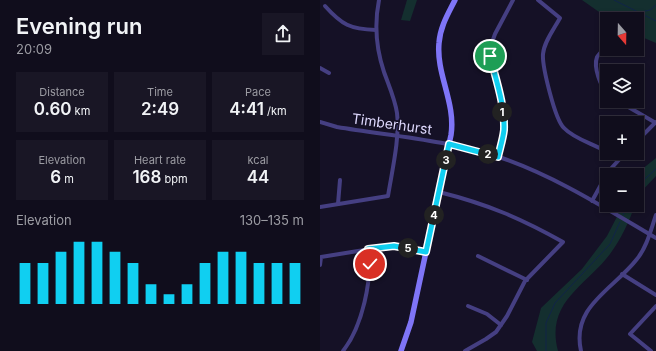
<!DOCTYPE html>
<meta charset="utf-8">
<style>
:root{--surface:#100d1c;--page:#191625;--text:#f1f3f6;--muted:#9c9ca3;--line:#302d3b;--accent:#10cff1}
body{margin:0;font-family:Inter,sans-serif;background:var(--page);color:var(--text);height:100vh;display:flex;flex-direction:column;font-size:15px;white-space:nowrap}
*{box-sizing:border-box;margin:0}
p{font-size:13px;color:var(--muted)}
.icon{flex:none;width:22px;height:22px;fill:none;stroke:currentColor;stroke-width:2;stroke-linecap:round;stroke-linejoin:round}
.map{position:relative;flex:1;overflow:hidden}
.details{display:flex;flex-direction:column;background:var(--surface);width:320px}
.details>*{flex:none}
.needle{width:26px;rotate:160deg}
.controls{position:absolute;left:280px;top:12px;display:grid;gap:8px}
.controls a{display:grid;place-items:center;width:44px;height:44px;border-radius:0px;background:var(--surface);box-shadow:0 2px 6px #0003,0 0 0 1px var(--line);font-size:20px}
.pin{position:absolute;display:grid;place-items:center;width:34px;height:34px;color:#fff;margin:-17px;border:2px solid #fff;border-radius:50%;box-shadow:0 1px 4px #0007}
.km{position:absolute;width:20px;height:20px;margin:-10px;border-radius:50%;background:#222;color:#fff;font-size:11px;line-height:20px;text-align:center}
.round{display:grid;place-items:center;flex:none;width:42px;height:42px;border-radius:0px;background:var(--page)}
.headline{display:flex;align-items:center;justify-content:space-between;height:68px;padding:0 16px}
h1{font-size:22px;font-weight:600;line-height:30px}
.figures{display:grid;grid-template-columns:repeat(3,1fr);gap:6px;height:68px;padding:4px 16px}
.figures div{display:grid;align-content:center;border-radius:0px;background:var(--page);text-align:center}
.figures b{font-size:17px;font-weight:600}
.figures small{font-size:11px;font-weight:400}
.figures p{font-size:11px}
.chart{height:112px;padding:8px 16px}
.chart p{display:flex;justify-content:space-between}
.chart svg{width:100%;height:72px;margin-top:4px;stroke:var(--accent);stroke-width:6}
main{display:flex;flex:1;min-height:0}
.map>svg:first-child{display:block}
</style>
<main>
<section class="details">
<div class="headline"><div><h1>Evening run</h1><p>20:09</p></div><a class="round"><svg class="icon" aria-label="share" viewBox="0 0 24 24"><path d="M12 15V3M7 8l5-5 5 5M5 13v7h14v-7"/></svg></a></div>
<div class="figures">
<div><p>Distance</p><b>0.60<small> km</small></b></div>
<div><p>Time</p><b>2:49</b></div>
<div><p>Pace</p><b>4:41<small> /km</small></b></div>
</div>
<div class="figures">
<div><p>Elevation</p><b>6<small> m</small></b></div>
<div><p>Heart rate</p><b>168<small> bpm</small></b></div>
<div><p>kcal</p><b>44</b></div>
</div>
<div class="chart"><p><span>Elevation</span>130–135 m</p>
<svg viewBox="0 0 160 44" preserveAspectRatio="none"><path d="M5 44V19M15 44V19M25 44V12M35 44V6M45 44V6M55 44V12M65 44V19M75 44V32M85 44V38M95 44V32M105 44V19M115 44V12M125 44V12M135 44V19M145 44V19M155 44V19"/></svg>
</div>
</section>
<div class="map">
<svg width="336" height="351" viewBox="0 0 336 351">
<rect width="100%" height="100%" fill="#151126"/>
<g fill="#142f2f">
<polygon points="87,0 97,0 90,21 81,20"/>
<polygon points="262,0 336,0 336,43 317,35 317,19 289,19"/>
<polygon points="336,158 336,176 319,194 317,200 316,174"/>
<path d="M303,205H315C309,222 301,239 290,254C266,286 225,302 238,351H217L212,342L221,308L262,269L287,236Z"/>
</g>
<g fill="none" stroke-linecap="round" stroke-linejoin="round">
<g stroke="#112449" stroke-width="1">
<polyline points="294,0 336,21"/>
<polyline points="321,12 330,10 336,5"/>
<polyline points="317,186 336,169"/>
<polyline points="303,215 308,205"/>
<polyline points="226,351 226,323 235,303 290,244 300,222"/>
</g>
<g stroke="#453f82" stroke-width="4">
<path d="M218,0L240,18C234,29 224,42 223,54C222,66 235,120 244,128C254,139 274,144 287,152"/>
<path d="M5,6C22,25 30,29 56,30"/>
<path d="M285,47C283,50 279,54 277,57C273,68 281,86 287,94"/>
<polyline points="0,68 9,73"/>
<polyline points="298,101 336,123"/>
<path d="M0,122L17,127C71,136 126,140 179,157C235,176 285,208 336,238"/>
<polyline points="317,141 336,122"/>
<polyline points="289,153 299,159"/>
<polyline points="178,157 184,130 183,118 170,48 175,34 193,0"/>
<path d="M119,192C167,204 200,218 243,242L205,281L187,316L176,332L166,339L145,351"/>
<polyline points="272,201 288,172 305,153"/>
<polyline points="18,204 20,180"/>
<path d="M0,207L68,196C72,171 80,138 77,113C75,99 69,86 64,72C56,48 54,25 59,0"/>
<polyline points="158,256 207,280"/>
<polyline points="0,265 1,257 69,246 106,252"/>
<polyline points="302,274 336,295"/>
<polyline points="148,306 167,314 181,325"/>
<path d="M23,351C42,327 53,279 48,249"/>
<path d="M261,351C251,306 293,290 317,259C327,247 331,229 336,215"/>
<polyline points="331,351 310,334 336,306"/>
</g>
<path stroke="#7f75f7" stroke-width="5.5" d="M81,351L91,322L131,135C136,103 116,74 119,43C120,27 128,14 135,0"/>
</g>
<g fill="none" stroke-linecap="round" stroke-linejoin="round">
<g stroke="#fff" stroke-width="8">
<path id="route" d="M50,264L48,249L74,246L106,252L129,144L178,157C180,148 183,139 184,130C185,105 176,80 170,56"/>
</g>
<use href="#route" stroke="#10cff1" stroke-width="5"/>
</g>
<g text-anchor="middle" stroke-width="3.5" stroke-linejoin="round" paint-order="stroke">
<g font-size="14" fill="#ded8fd" stroke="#151126">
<text transform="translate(72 124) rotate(8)" y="5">Timberhurst</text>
</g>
</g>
</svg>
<div class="controls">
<a><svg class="needle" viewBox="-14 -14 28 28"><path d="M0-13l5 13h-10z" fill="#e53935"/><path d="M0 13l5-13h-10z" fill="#9c9ca3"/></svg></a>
<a><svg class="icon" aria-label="layers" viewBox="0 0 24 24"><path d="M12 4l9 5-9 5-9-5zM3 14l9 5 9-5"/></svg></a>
<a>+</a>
<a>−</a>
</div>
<div class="pin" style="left:170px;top:56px;background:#1e9e55"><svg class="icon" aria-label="arrive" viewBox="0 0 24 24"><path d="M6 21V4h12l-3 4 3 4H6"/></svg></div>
<div class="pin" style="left:50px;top:264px;background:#d93025"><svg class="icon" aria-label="check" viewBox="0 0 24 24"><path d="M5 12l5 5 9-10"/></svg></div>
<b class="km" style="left:182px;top:112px">1</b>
<b class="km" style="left:168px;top:154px">2</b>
<b class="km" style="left:126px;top:160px">3</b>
<b class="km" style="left:114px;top:215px">4</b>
<b class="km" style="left:88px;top:248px">5</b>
</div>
</main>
